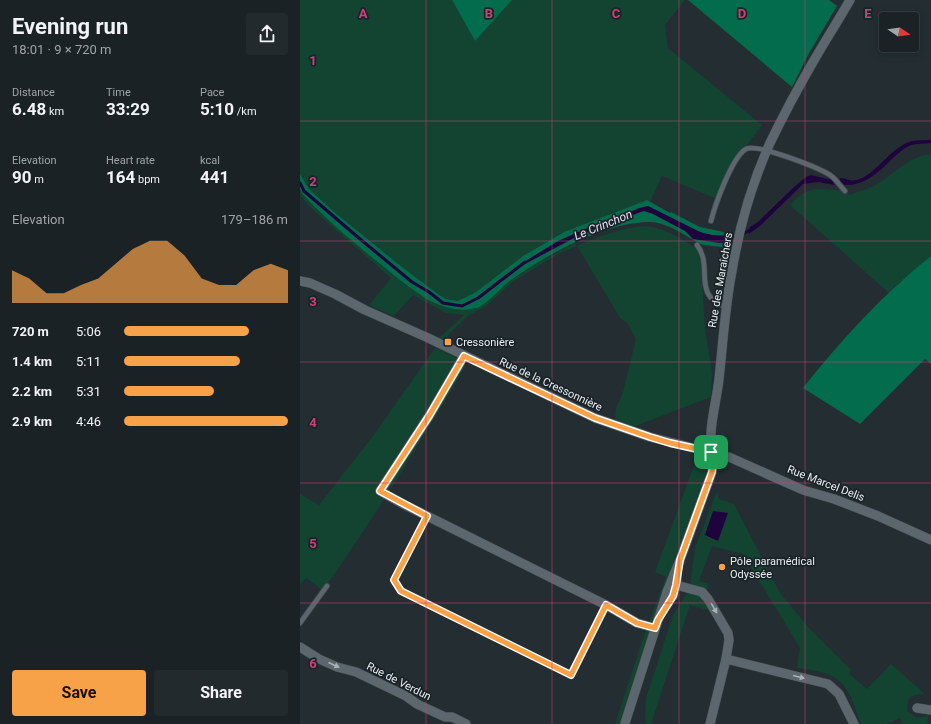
<!DOCTYPE html>
<meta charset="utf-8">
<style>
:root{--surface:#1a2226;--page:#232a2e;--text:#f1f3f6;--muted:#9fa4a7;--line:#383f43;--accent:#f7a149}
body{margin:0;font-family:Roboto,sans-serif;background:var(--page);color:var(--text);height:100vh;display:flex;flex-direction:column;font-size:15px;white-space:nowrap}
*{box-sizing:border-box;margin:0}
p{font-size:13px;color:var(--muted)}
.icon{flex:none;width:22px;height:22px;fill:none;stroke:currentColor;stroke-width:2;stroke-linecap:round;stroke-linejoin:round}
.map{position:relative;flex:1;overflow:hidden}
.panel{display:flex;flex-direction:column;background:var(--surface);width:300px}
.panel>*{flex:none}
.needle{width:26px;rotate:103deg}
.controls{position:absolute;left:579px;top:12px;display:grid;gap:8px}
.controls a{display:grid;place-items:center;width:40px;height:40px;border-radius:4px;background:var(--surface);box-shadow:0 2px 10px #0003,0 0 0 1px var(--line);font-size:20px}
.pin{position:absolute;display:grid;place-items:center;width:34px;height:34px;color:#fff;margin:-17px;border-radius:8px;box-shadow:0 2px 6px #0006}
.round{display:grid;place-items:center;flex:none;width:42px;height:42px;border-radius:4px;background:var(--page)}
.summary{display:flex;align-items:center;justify-content:space-between;height:68px;padding:0 12px}
h1{font-size:22px;font-weight:700;line-height:30px}
.figures{display:grid;grid-template-columns:repeat(3,1fr);gap:6px;height:68px;padding:4px 12px}
.figures div{display:grid;align-content:center}
.figures b{font-size:17px;font-weight:700}
.figures small{font-size:11px;font-weight:400}
.figures p{font-size:11px}
.chart{height:112px;padding:8px 12px}
.chart p{display:flex;justify-content:space-between}
.chart svg{width:100%;height:72px;margin-top:4px;fill:var(--accent);opacity:.7}
.primary-button{display:flex;gap:8px;margin-top:auto;padding:8px 12px}
.primary-button a{flex:1;height:46px;border-radius:4px;background:var(--accent);color:#111;font-size:16px;font-weight:700;line-height:46px;text-align:center}
.primary-button a+a{background:var(--page);color:var(--text)}
ul{padding:0 12px;list-style:none;font-size:13px}
li{display:grid;grid-template-columns:64px 48px 1fr;align-items:center;height:30px}
li i{height:10px;border-radius:5px;background:var(--accent)}
main{display:flex;flex:1;min-height:0}
.map>svg:first-child{display:block}
</style>
<main>
<section class="panel">
<div class="summary"><div><h1>Evening run</h1><p>18:01 · 9 × 720 m</p></div><a class="round"><svg class="icon" aria-label="share" viewBox="0 0 24 24"><path d="M12 15V3M7 8l5-5 5 5M5 13v7h14v-7"/></svg></a></div>
<div class="figures">
<div><p>Distance</p><b>6.48<small> km</small></b></div>
<div><p>Time</p><b>33:29</b></div>
<div><p>Pace</p><b>5:10<small> /km</small></b></div>
</div>
<div class="figures">
<div><p>Elevation</p><b>90<small> m</small></b></div>
<div><p>Heart rate</p><b>164<small> bpm</small></b></div>
<div><p>kcal</p><b>441</b></div>
</div>
<div class="chart"><p><span>Elevation</span>179–186 m</p>
<svg viewBox="0 0 160 44" preserveAspectRatio="none"><path d="M0 44V24L10 29L20 38L30 38L40 33L50 29L60 20L70 11L80 6L90 6L100 15L110 29L120 33L130 33L140 24L150 20L160 24V44z"/></svg>
</div>
<ul>
<li><b>720 m</b>5:06<i style="width:76%"></i></li>
<li><b>1.4 km</b>5:11<i style="width:71%"></i></li>
<li><b>2.2 km</b>5:31<i style="width:55%"></i></li>
<li><b>2.9 km</b>4:46<i style="width:100%"></i></li>
</ul>
<div class="primary-button"><a>Save</a><a>Share</a></div>
</section>
<div class="map">
<svg width="631" height="724" viewBox="0 0 631 724">
<rect width="100%" height="100%" fill="#232d32"/>
<g fill="#124431">
<polygon points="0,0 152,0 175,41 212,0 385,0 365,25 368,48 462,125 438,157 417,199 362,176 350,202 347,200 264,232 223,256 176,292 158,301 146,299 138,294 98,264 33,211 9,189 0,174"/>
<path d="M631,154V256L594,287L589,293L490,205C508,184 520,189 545,191L549,195C559,191 570,189 579,183C596,172 609,157 631,154Z"/>
<path d="M0,190L14,207L86,269L129,300L149,308L163,310L178,308L210,281L234,265L275,243L277,246C295,238 333,223 352,227C369,230 383,240 397,249L401,265L405,329L412,372L411,397L333,427L315,419L316,408L323,392L336,339L327,323L320,318L277,246L258,254L211,283L186,306L169,315L149,334L145,341L139,338L164,315L146,313L113,295L94,316L69,305L91,278L11,208L0,195Z"/>
<path d="M135,348L161,360L165,367C120,444 73,519 22,592L21,589L6,578L0,585V494L19,505L73,436Z"/>
<polygon points="397,457 405,459 407,468 398,499 372,566 319,724 315,724 344,635 366,577 355,572"/>
<path d="M417,491L419,499L434,504L480,593L509,628L551,670L549,674L567,689L591,664L625,694H620L610,697L608,701L607,711L617,718L629,715L627,724H603L600,718L587,724H561C555,710 551,690 538,680C528,671 509,670 497,668L500,648L443,554L412,546L399,581L409,584L407,590L411,611L390,605L351,724H346L345,717L346,698L373,615L390,588L395,548Z"/>
</g>
<g fill="#026c4c">
<polygon points="152,0 212,0 175,41"/>
<polygon points="388,0 529,0 537,6 508,55 492,87"/>
<path d="M0,174L9,189L33,211L98,264L138,294L146,299L158,301L176,292L223,256L264,232L347,200L370,213L371,212L400,227L424,232L422,247C416,246 407,246 401,244C385,236 367,222 349,222C303,223 248,254 211,280C203,286 185,306 177,308C173,309 168,309 165,310C153,310 141,306 130,301C112,292 4,204 0,189C0,185 0,179 0,174Z"/>
<path d="M631,256V364L625,359L560,424L503,388C541,340 583,294 631,256Z"/>
</g>
<g fill="#1f033c">
<path d="M631,140V143C624,144 615,143 609,146C604,148 599,153 594,157C580,171 566,186 544,185L539,178C547,177 548,183 560,179C580,170 591,147 612,141C618,140 625,140 631,140Z"/>
<polygon points="511,175 531,180 535,185 518,182 503,184 461,225 449,234 450,227 458,222 493,188 506,177"/>
<polygon points="348,206 400,232 412,235 431,236 430,241 420,243 393,239 385,231 353,214 344,211 294,229 274,238 225,264 219,265 258,241 303,221 328,213 339,208"/>
<polygon points="413,511 428,513 418,541 405,535"/>
</g>
<g fill="none" stroke-linecap="round" stroke-linejoin="round">
<g stroke="#1f033c" stroke-width="3">
<polyline points="528,181 546,182"/>
<polyline points="0,183 4,191 60,239 112,282 129,292 143,303 162,306 178,298 225,262"/>
<polyline points="428,239 441,235 452,229"/>
</g>
<g stroke="#41494e" stroke-width="6">
<g id="lane">
<path d="M411,221C415,205 432,157 446,149C457,143 519,168 530,175C536,179 540,186 545,191"/>
<path d="M397,245C414,267 391,295 426,307"/>
<polyline points="127,516 93,580 101,591 271,675 306,605"/>
<polyline points="0,623 27,586"/>
</g>
</g>
<g stroke="#41494e" stroke-width="10">
<g id="street">
<polyline points="0,281 10,283 35,294 65,310 126,337 295,418 350,437 429,457 503,490 534,499 578,516 631,540"/>
<polyline points="164,356 129,416 80,491 103,504 306,605 337,623 355,628"/>
<polyline points="374,574 374,581 376,585 402,592 408,599 428,633 429,640 426,659 528,684 539,694 554,724"/>
<polyline points="366,606 373,596 377,579"/>
<polyline points="0,647 19,659 37,667 56,672 106,696 117,704 145,717 152,717 166,724"/>
<polyline points="617,708 631,710"/>
<path d="M325,724V723L367,592L380,560L412,472C414,459 410,446 411,433C412,415 417,397 419,379C423,343 425,306 432,271C439,228 452,183 470,143C483,116 498,88 513,62C525,41 538,21 550,0"/>
<polyline points="410,724 426,659"/>
</g>
</g>
<use href="#lane" stroke="#5c676d" stroke-width="4.5"/>
<use href="#street" stroke="#5c676d" stroke-width="9"/>
</g>
<defs><path id="oneway-solid" d="M-6-.8H1V-3.2L6.5 0L1 3.2V.8H-6Z"/></defs>
<g fill="#a8b1b6">
<use href="#oneway-solid" transform="translate(414 608) rotate(60)"/>
<use href="#oneway-solid" transform="translate(34 665) rotate(24)"/>
<use href="#oneway-solid" transform="translate(499 677) rotate(14)"/>
</g>
<g fill="none" stroke-linecap="round" stroke-linejoin="round">
<g stroke="#fff" stroke-width="8">
<polygon id="route" points="164,356 295,418 350,437 370,443 411,452 413,464 412,472 380,560 376,585 373,596 358,620 355,628 337,623 306,605 271,675 101,591 94,580 127,516 80,491 129,416"/>
</g>
<use href="#route" stroke="#f7a149" stroke-width="5"/>
</g>
<path fill="none" stroke="#c94379" stroke-width="1" stroke-opacity="0.55" d="M126,0V724M252,0V724M379,0V724M505,0V724M0,121H631M0,241H631M0,362H631M0,483H631M0,603H631"/>
<g fill="#f7a149" stroke="#1a2328" stroke-width="1.5">
<rect x="144" y="338" width="8" height="8" rx="2"/>
<circle cx="422" cy="567" r="4"/>
</g>
<g text-anchor="middle" stroke-width="3.5" stroke-linejoin="round" paint-order="stroke">
<g font-size="11" fill="#e7edf1" stroke="#1a2328">
<text transform="translate(420 280) rotate(-80)" y="4">Rue des Maraîchers</text>
<text transform="translate(251 384) rotate(25)" y="4">Rue de la Cressonnière</text>
<text transform="translate(526 483) rotate(21)" y="4">Rue Marcel Delis</text>
<text transform="translate(99 681) rotate(27)" y="4">Rue de Verdun</text>
</g>
<g font-size="11" fill="#e7edf1" stroke="#1a2328" text-anchor="start">
<text x="156" y="346">Cressonière</text>
<text x="430" y="565">Pôle paramédical<tspan x="430" dy="13">Odyssée</tspan></text>
</g>
<g font-size="12" font-style="italic" fill="#e3dcf3" stroke="#1a2328">
<text transform="translate(303 225) rotate(-22)" y="4">Le Crinchon</text>
</g>
</g>
<g font-size="13" text-anchor="middle" font-weight="bold" fill="#c94379" stroke="#1a2328" stroke-width="3.5" stroke-linejoin="round" paint-order="stroke">
<text x="63" y="18">A</text>
<text x="189" y="18">B</text>
<text x="316" y="18">C</text>
<text x="442" y="18">D</text>
<text x="568" y="18">E</text>
<text x="13" y="65">1</text>
<text x="13" y="186">2</text>
<text x="13" y="306">3</text>
<text x="13" y="427">4</text>
<text x="13" y="548">5</text>
<text x="13" y="668">6</text>
</g>
</svg>
<div class="controls">
<a><svg class="needle" viewBox="-14 -14 28 28"><path d="M0-13l5 13h-10z" fill="#e53935"/><path d="M0 13l5-13h-10z" fill="#9fa4a7"/></svg></a>
</div>
<div class="pin" style="left:411px;top:452px;background:#1e9e55"><svg class="icon" aria-label="arrive" viewBox="0 0 24 24"><path d="M6 21V4h12l-3 4 3 4H6"/></svg></div>
</div>
</main>
